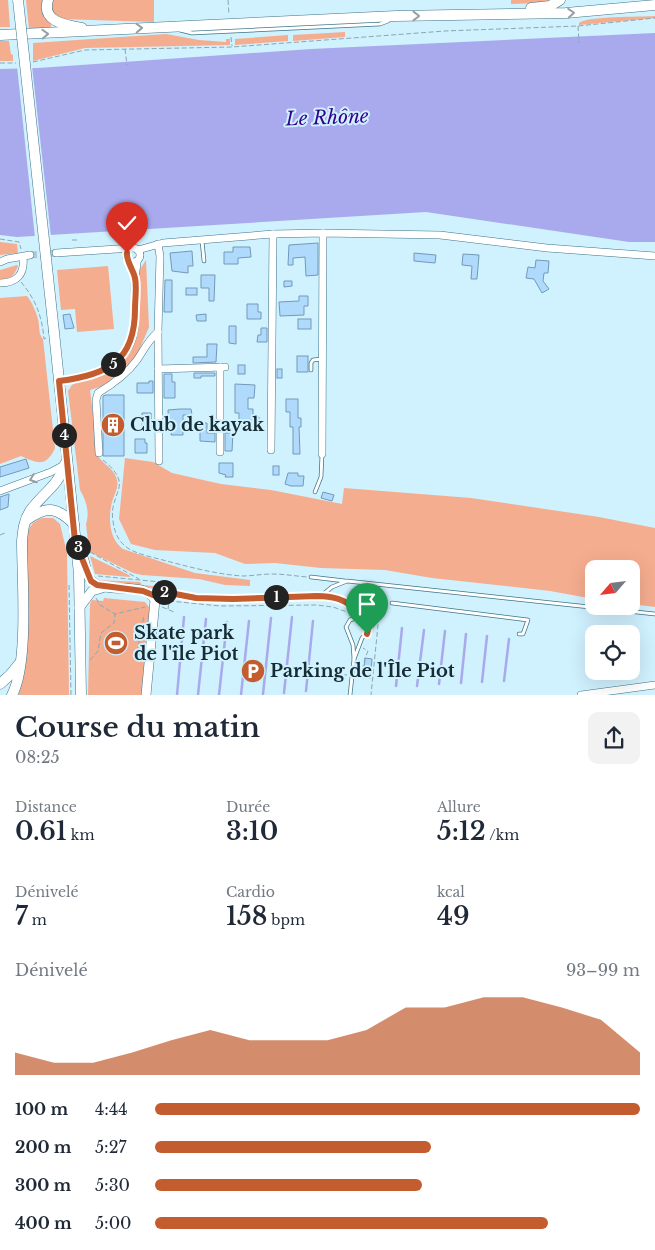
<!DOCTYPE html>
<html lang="fr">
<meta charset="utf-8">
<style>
:root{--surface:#fff;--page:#f2f2f3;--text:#1f2937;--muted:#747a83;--accent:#c35d2f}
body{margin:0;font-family:"Libre Baskerville",serif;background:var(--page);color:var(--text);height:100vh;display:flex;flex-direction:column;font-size:19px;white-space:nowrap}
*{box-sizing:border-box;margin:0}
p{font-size:16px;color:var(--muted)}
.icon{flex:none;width:28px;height:28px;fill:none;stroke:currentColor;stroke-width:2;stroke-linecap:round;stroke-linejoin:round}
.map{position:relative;height:695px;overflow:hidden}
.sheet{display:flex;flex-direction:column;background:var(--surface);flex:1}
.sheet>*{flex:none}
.needle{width:32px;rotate:242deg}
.buttons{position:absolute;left:585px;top:560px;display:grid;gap:10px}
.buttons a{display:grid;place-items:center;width:55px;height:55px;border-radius:10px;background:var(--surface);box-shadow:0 5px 20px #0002;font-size:25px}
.pin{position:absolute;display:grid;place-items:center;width:42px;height:42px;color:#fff;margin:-51px -21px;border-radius:50% 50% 50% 0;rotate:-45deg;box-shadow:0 0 5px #0007}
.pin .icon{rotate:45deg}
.km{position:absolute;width:25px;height:25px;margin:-12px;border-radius:50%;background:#222;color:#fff;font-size:14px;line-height:25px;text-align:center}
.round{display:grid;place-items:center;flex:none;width:52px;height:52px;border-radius:10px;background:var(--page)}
.overview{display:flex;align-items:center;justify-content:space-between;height:85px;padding:0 15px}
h1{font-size:28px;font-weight:600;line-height:38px}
.stats{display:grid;grid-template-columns:repeat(3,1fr);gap:8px;height:85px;padding:5px 15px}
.stats div{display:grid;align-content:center}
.stats b{font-size:25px;font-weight:600}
.stats small{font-size:14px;font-weight:400}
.stats p{font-size:14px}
.chart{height:140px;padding:10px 15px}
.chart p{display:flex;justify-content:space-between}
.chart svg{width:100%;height:90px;margin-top:5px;fill:var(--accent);opacity:.7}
ul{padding:0 15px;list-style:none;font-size:16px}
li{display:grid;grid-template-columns:80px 60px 1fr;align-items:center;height:38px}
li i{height:12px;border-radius:6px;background:var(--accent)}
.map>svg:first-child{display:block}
</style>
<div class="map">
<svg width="655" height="695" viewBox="0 0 655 695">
<rect width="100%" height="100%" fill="#d0f1fe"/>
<g fill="#f5ad8f">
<polygon points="0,0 8,0 10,27 0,27"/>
<polygon points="26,0 43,0 43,13 51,25 51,28 29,29"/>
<path d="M53,0H154V22L60,19C53,15 49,8 53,0Z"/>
<polygon points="511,0 550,0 540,3 511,4"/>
<path d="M655,16V18L589,24L579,25V23C587,16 641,17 655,16Z"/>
<polygon points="345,32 345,37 293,41 293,35"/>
<polygon points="166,34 199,40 226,42 226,39 230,39 230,45 85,48 33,61 33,43"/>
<polygon points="288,35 288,41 235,45 235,39"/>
<polygon points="0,41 9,41 11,54 13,55 13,61 0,61"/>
<polygon points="0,242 17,244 18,253 0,255"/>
<path d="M146,260L149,327L138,353L119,377L106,385L90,390L98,456C104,465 115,469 117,480C119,487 114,495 112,502C108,518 109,539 123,549L195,573L250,580V586L225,585L199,579L142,575L133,573L92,553L89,550L86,524C90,512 86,500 80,490L68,391L72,385L77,382L91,380L105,374L118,367L130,353L138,334L139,271Z"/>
<path d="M17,265L18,266C14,276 11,279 0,280V270Z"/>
<polygon points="108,266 114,329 77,332 75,309 61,310 57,270"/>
<path d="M27,296C32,302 36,312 38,319C40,326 38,334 43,339L55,448C46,468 37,463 21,456L0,464V298Z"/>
<polygon points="125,458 153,462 172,473 221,484 271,490 342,504 344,488 471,498 599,517 655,528 655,607 631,604 631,569 594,569 594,599 550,591 432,578 385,570 321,568 275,563 245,564 215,553 155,550 131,544 119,519"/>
<path d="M42,518H53L60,524L67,553L69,695H19L18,684L26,538C29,527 31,522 42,518Z"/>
<polygon points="90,556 129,575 130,577 95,574"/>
<polygon points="96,580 140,582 142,585 164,587 165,589 101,583"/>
<polygon points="104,598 145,602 151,610 142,695 88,695 90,604 92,600 103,601"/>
</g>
<polygon fill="#a9aaee" points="655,33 655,242 629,242 426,212 17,237 0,235 0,69 38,68 311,49"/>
<polygon fill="#d0f1fe" points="17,66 32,66 51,237 35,238"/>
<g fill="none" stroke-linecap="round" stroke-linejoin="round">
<g stroke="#a9aaee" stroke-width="2.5">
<polyline points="504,681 509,639"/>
<polyline points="482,682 487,636"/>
<polyline points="461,683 466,634"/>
<polyline points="439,684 445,631"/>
<polyline points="396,686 402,628"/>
<polyline points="417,686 424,630"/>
<polyline points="306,691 313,621"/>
<polyline points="284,693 292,617"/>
<polyline points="263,694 271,618"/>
<polyline points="177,695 184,617"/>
<polyline points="198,695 206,619"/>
<polyline points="219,695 227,622"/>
<polyline points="241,695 249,621"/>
</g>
</g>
<g fill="#b0dafc" stroke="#7299b9">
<polygon points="318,243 318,275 306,276 305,257 293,258 293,265 288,265 289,245"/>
<polygon points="233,247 250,247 251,257 238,258 238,264 224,264 224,252 233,252"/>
<polygon points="192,251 193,266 188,266 188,273 172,271 170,253"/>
<polygon points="414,253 436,255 435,263 414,261"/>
<polygon points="463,254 479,255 477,279 471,279 472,266 462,265"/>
<polygon points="536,260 549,261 548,273 544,273 543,281 549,289 542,293 534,279 526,278 528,267 535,268"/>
<polygon points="201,275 215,275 214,301 209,301 209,288 201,288"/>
<polygon points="165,280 172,280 172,312 164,312"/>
<polygon points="284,281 292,281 292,286 284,287"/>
<rect x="186" y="288" width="11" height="7"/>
<polygon points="299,296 308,296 308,306 304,306 304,315 280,316 279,302 299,301"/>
<polygon points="247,304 258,304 258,312 261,312 261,319 247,319"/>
<polygon points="70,314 74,328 65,329 63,315"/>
<polygon points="206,314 206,321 197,321 196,315"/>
<rect x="298" y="319" width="13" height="10"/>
<polygon points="229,326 236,326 236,344 229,343"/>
<polygon points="261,328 267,328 267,342 257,342 258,335 261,335"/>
<polygon points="207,344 217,344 216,362 193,363 193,357 207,357"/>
<rect x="297" y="356" width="11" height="16"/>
<rect x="238" y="365" width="7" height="9"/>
<rect x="277" y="369" width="5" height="9"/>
<polygon points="194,373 215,373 215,376 201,376 201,378 194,378"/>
<polygon points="164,374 172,374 172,382 175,382 175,398 164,398"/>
<polygon points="149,381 153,381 153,393 137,393 137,383 149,383"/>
<polygon points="235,384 255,385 254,398 248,398 248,409 253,409 253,417 259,417 259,426 239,426 239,413 235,413"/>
<polygon points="106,395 124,395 124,456 103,456 103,396"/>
<polygon points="286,399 298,399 298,418 301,418 301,427 299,427 300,454 293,454 293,427 290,427 290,412 286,412"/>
<polygon points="180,409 191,409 192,415 183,415 183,435 171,435 172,430 169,430 168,410"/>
<polygon points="142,413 151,413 152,428 142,428"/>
<polygon points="200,423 207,423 207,433 215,433 215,442 200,441"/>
<polygon points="225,433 233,433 232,451 225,451"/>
<polygon points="135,439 145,439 145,443 147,443 147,453 135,453"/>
<polygon points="26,459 29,468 0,477 0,467"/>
<polygon points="219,463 233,463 233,477 225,477 226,475 219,473"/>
<rect x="273" y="466" width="6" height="9"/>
<polygon points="288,473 298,473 298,476 304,476 303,486 291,486 285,484"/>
<polygon points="323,492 334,495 332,501 321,498"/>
<polygon points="9,494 8,507 0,510 0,497"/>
<polygon points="365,658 372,659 371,673 364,672"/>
</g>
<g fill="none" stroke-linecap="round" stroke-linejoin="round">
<polyline stroke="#abcad6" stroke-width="7" stroke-dasharray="7 3.5" stroke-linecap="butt" points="30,255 56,253"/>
<g stroke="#3e7487" stroke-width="4.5">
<g id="service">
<polyline points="180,30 192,33 380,24 388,21"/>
<polyline points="202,241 204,261"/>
<polyline points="311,370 311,363 313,360 322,359"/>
<polyline points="315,492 321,477 322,454"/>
<polyline points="311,577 345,581"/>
<polyline points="153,595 165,592 211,598 321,596 340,600 346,602 360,617 365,620 368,627 367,633 362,638 354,659"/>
<polyline points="321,596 332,587 347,581 655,614"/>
<polyline points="392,603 528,620 523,634 519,634"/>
<polyline points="350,695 354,659 353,645 346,627 350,620 359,617"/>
</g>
</g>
<g stroke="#3e7487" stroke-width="8">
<g id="minor">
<polyline points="158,244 160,256 158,332 159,461"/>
<circle cx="133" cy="255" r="7"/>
<polyline points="138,250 163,243 273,234 323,233 440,235 547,248 655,256"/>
<polyline points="56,253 132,248"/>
<polyline points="0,262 7,259 30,255"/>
<path d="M0,283C17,283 25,274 23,257"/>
<polyline points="220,367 220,452"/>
<polyline points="158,369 225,367"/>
<path d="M59,381C87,377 122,370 132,339C138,320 134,299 135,280C135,274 137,268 137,261"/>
<polyline points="271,450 273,234"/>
<path d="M99,453L96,400L98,393C113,384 127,374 137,360C144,350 148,340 158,332"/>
<polyline points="322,454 323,233"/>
<polyline points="0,491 51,472 64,465"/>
<polyline points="581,695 655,685"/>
</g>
</g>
<g stroke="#3e7487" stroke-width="10">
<g id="tertiary">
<path d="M77,545C79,550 82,555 84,560C86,566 86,574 90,579C104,597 144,579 155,600L146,695"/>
<polyline points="79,608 92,591 105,587"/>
</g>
</g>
<g stroke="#3e7487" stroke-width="11">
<g id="secondary">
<polyline points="54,332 79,574 81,695"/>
<path d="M28,519C48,505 58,508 74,524"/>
<polyline points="0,684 10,675 19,664"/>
<path d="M12,695C29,663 22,579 22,541C23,530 24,520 30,511C42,494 60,484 65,464"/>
</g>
</g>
<g stroke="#3e7487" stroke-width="11">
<g id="primary">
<path d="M48,0C41,22 66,25 82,28"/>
<polyline points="531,8 550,6 560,0"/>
<polyline points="0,35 396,16 566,13 655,5"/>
</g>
</g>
<g stroke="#8aa7b2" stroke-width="1" stroke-dasharray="5 2.5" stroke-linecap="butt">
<polyline points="228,0 229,15"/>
<polyline points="578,26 579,43"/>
<polyline points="231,37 232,46"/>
<polyline points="125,49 127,65"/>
<polyline points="33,62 85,50 232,47 445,31 578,26 655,18"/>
<polyline points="0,63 16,63"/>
<polyline points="0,239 19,242 21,249"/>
<polyline points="72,240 79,240"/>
<path d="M21,282C36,300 42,316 44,339L46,338"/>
<path d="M103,460C136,487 108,492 113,521C114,530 117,539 124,545C132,553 148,556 159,559C186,566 214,574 242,576C252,576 262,574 272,574C284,574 295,576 307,577"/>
<polyline points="0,535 5,533"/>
<polyline points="90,552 139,579"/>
<polyline points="98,576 171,583 170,586"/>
<polyline points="96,598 100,605 115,614 145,607"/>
<polyline points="169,601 220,606 316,605 333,607 347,612"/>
<polyline points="162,607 174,612"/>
<polyline points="168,609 170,598"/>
<polyline points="366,614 379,615 371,695"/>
<polyline points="136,659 144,615"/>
<polyline points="90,660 98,651 101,633 114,623 115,614"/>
<polyline points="337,674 347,675"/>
<polyline points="361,677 365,658 368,651 363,648"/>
<polyline points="361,677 371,678"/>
<polyline points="71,695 69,585 71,585"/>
</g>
<use href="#service" stroke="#fff" stroke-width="3"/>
<use href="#minor" stroke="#fff" stroke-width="7"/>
<use href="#tertiary" stroke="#fff" stroke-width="9"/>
<use href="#secondary" stroke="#fff" stroke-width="10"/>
<use href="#primary" stroke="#fff" stroke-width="10"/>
<g stroke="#3e7487" stroke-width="11" stroke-linecap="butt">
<polyline id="secondary-bridge" points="18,0 54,332"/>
</g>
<use href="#secondary-bridge" stroke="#fff" stroke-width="10"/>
</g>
<defs><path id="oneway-chevron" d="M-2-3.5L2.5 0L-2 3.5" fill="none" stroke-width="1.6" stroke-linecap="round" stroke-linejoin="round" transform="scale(1.25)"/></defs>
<g stroke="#96a0a4">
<use href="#oneway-chevron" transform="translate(571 13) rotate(-4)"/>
<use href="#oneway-chevron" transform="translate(416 16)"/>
<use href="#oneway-chevron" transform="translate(139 28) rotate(-2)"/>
<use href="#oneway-chevron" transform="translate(45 34) rotate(-2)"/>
<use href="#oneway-chevron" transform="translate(33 479) rotate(160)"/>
</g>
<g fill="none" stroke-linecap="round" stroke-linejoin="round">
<g stroke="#fff" stroke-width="10">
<path id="route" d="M127,253C126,261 133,269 135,278C137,287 135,299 135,309C135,362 107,375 59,381L75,541L91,581L97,585L143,591L153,595L165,592L196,598L233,599L317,596C330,596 343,598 352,607C355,610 357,615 360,617C366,622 370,624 367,634"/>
</g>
<use href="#route" stroke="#c35d2f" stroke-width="6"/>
</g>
<defs>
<g id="building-disc" transform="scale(1.25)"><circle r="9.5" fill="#c35d2f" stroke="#d0f1fe"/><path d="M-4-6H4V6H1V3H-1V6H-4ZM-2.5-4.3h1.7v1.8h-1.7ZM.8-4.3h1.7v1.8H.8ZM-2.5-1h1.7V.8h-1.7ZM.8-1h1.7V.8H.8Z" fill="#fff"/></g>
<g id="stadium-disc" transform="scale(1.25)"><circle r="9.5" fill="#c35d2f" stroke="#d0f1fe"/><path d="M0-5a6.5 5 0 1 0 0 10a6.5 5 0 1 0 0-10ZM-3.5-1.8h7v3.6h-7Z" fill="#fff"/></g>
<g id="parking-disc" transform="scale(1.25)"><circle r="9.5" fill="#c35d2f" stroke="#d0f1fe"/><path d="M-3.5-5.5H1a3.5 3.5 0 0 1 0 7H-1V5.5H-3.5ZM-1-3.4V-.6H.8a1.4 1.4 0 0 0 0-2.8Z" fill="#fff"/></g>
</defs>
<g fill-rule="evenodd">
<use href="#building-disc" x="113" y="425"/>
<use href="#stadium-disc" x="116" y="643"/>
<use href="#parking-disc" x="253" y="671"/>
</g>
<g text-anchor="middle" stroke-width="4" stroke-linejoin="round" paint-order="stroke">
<g font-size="18" font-weight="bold" fill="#152c34" stroke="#d0f1fe" text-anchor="start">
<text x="130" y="431">Club de kayak</text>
<text x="134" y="639">Skate park<tspan x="134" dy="21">de l'île Piot</tspan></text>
<text x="270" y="677">Parking de l'Île Piot</text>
</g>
<g font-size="19" font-style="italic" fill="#320190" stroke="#d0f1fe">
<text transform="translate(327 117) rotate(-2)" y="7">Le Rhône</text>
</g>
</g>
</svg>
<div class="buttons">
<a><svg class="needle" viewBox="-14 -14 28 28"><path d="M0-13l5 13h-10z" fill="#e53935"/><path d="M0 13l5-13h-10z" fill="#747a83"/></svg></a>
<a><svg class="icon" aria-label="locate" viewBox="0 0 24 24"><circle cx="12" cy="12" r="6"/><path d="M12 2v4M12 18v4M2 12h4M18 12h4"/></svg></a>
</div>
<div class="pin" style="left:367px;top:634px;background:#1e9e55"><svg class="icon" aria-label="arrive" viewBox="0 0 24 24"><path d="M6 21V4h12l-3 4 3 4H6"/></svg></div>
<div class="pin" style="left:127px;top:253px;background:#d93025"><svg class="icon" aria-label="check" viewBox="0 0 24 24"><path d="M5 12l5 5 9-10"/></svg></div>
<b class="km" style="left:276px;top:597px">1</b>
<b class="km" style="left:164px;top:592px">2</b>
<b class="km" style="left:78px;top:547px">3</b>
<b class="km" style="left:64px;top:435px">4</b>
<b class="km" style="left:113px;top:364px">5</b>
</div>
<section class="sheet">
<div class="overview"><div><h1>Course du matin</h1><p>08:25</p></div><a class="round"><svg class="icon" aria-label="share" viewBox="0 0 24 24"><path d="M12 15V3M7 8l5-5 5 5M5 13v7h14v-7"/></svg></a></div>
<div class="stats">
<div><p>Distance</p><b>0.61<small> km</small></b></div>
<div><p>Durée</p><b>3:10</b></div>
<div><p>Allure</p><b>5:12<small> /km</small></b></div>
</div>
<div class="stats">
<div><p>Dénivelé</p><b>7<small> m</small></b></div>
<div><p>Cardio</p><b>158<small> bpm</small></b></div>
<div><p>kcal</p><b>49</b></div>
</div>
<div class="chart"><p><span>Dénivelé</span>93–99 m</p>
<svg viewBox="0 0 160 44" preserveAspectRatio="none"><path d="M0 44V33L10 38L20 38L30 33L40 27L50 22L60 27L70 27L80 27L90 22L100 11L110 11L120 6L130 6L140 11L150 17L160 33V44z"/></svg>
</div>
<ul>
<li><b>100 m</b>4:44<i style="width:100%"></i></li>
<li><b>200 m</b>5:27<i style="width:57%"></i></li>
<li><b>300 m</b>5:30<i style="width:55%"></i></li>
<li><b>400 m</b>5:00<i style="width:81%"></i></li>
</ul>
</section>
